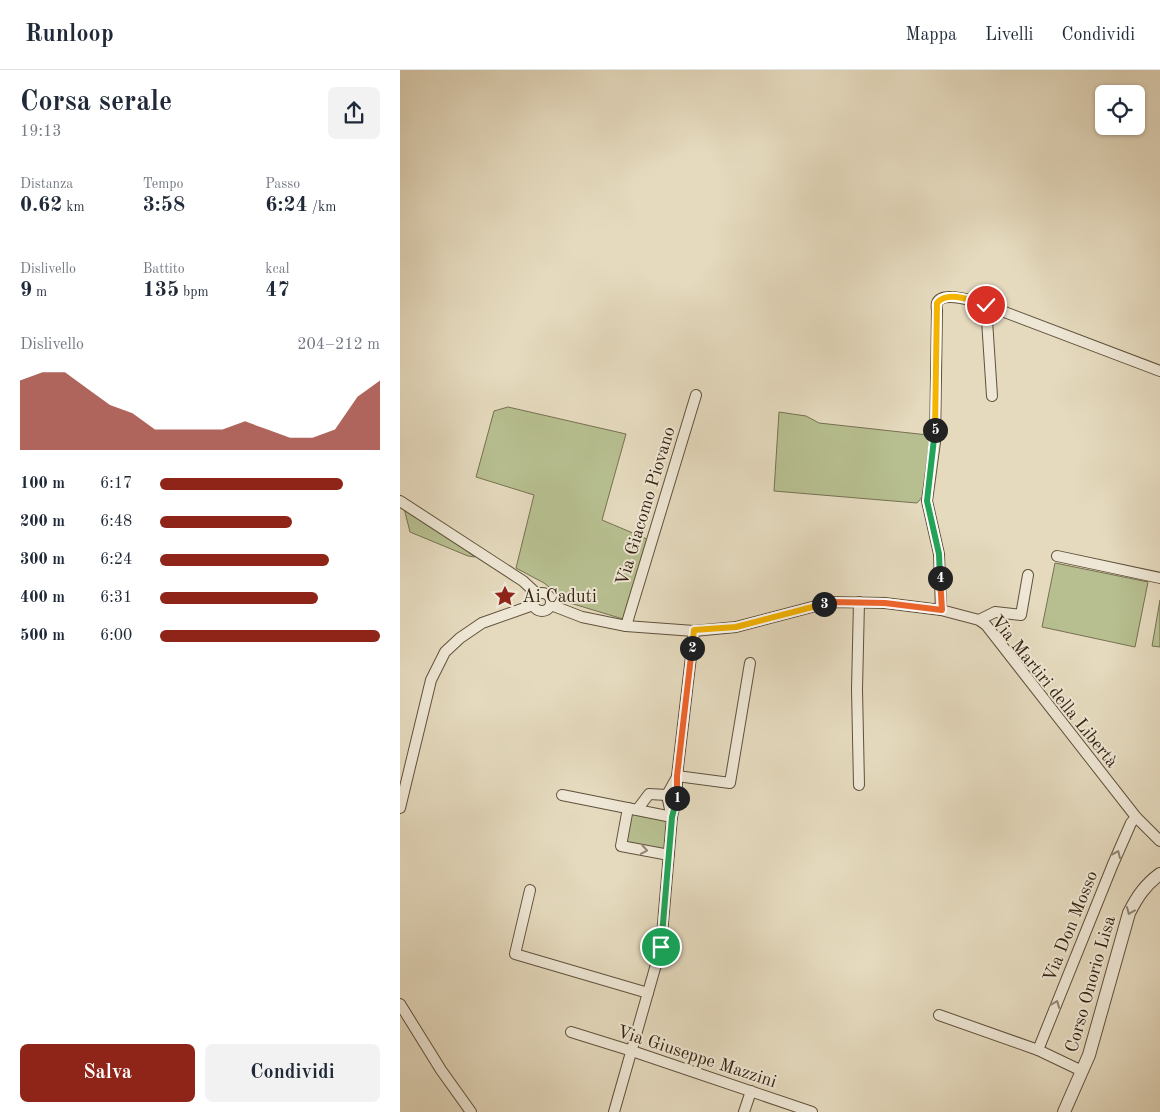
<!DOCTYPE html>
<html lang="it">
<meta charset="utf-8">
<style>
:root{--surface:#fff;--page:#f2f2f3;--text:#1f2937;--muted:#747a83;--line:#e0e1e3;--accent:#8f2418}
body{margin:0;font-family:"Old Standard TT",serif;background:var(--page);color:var(--text);height:100vh;display:flex;flex-direction:column;font-size:19px;white-space:nowrap}
*{box-sizing:border-box;margin:0}
p{font-size:16px;color:var(--muted)}
.icon{flex:none;width:28px;height:28px;fill:none;stroke:currentColor;stroke-width:2;stroke-linecap:round;stroke-linejoin:round}
.map{position:relative;flex:1;overflow:hidden}
.drawer{display:flex;flex-direction:column;background:var(--surface);width:400px}
.drawer>*{flex:none}
.tools{position:absolute;left:695px;top:15px;display:grid;gap:10px}
.tools a{display:grid;place-items:center;width:50px;height:50px;border-radius:8px;background:var(--surface);box-shadow:0 1px 4px #0004;font-size:25px}
.pin{position:absolute;display:grid;place-items:center;width:42px;height:42px;color:#fff;margin:-21px;border:2px solid #fff;border-radius:50%;box-shadow:0 1px 5px #0007}
.km{position:absolute;width:25px;height:25px;margin:-12px;border-radius:50%;background:#222;color:#fff;font-size:14px;line-height:25px;text-align:center}
.round{display:grid;place-items:center;flex:none;width:52px;height:52px;border-radius:8px;background:var(--page)}
.overview{display:flex;align-items:center;justify-content:space-between;height:85px;padding:0 20px}
h1{font-size:28px;font-weight:600;line-height:38px}
.metrics{display:grid;grid-template-columns:repeat(3,1fr);gap:8px;height:85px;padding:5px 20px}
.metrics div{display:grid;align-content:center}
.metrics b{font-size:21px;font-weight:600}
.metrics small{font-size:14px;font-weight:400}
.metrics p{font-size:14px}
.chart{height:140px;padding:10px 20px}
.chart p{display:flex;justify-content:space-between}
.chart svg{width:100%;height:90px;margin-top:5px;fill:var(--accent);opacity:.7}
.cta{display:flex;gap:10px;margin-top:auto;padding:10px 20px}
.cta a{flex:1;height:58px;border-radius:8px;background:var(--accent);color:#fff;font-size:20px;font-weight:600;line-height:58px;text-align:center}
.cta a+a{background:var(--page);color:var(--text)}
ul{padding:0 20px;list-style:none;font-size:16px}
li{display:grid;grid-template-columns:80px 60px 1fr;align-items:center;height:38px}
li i{height:12px;border-radius:6px;background:var(--accent)}
header{display:flex;align-items:center;gap:30px;box-sizing:border-box;height:70px;padding:0 25px;background:var(--surface);border-bottom:1px solid var(--line)}
header strong{font-size:24px}
nav{display:flex;gap:28px;margin-inline-start:auto;font-size:18px}
main{display:flex;flex:1;min-height:0}
.map>svg:first-child{display:block}
</style>
<header>
<strong>Runloop</strong>
<nav><a>Mappa</a><a>Livelli</a><a>Condividi</a></nav>
</header>
<main>
<section class="drawer">
<div class="overview"><div><h1>Corsa serale</h1><p>19:13</p></div><a class="round"><svg class="icon" aria-label="share" viewBox="0 0 24 24"><path d="M12 15V3M7 8l5-5 5 5M5 13v7h14v-7"/></svg></a></div>
<div class="metrics">
<div><p>Distanza</p><b>0.62<small> km</small></b></div>
<div><p>Tempo</p><b>3:58</b></div>
<div><p>Passo</p><b>6:24<small> /km</small></b></div>
</div>
<div class="metrics">
<div><p>Dislivello</p><b>9<small> m</small></b></div>
<div><p>Battito</p><b>135<small> bpm</small></b></div>
<div><p>kcal</p><b>47</b></div>
</div>
<div class="chart"><p><span>Dislivello</span>204–212 m</p>
<svg viewBox="0 0 160 44" preserveAspectRatio="none"><path d="M0 44V10L10 6L20 6L30 14L40 22L50 26L60 34L70 34L80 34L90 34L100 30L110 34L120 38L130 38L140 34L150 18L160 10V44z"/></svg>
</div>
<ul>
<li><b>100 m</b>6:17<i style="width:83%"></i></li>
<li><b>200 m</b>6:48<i style="width:60%"></i></li>
<li><b>300 m</b>6:24<i style="width:77%"></i></li>
<li><b>400 m</b>6:31<i style="width:72%"></i></li>
<li><b>500 m</b>6:00<i style="width:100%"></i></li>
</ul>
<div class="cta"><a>Salva</a><a>Condividi</a></div>
</section>
<div class="map">
<svg width="760" height="1042" viewBox="0 0 760 1042">
<rect width="100%" height="100%" fill="#e5dabe"/>
<filter id="stains"><feTurbulence type="fractalNoise" baseFrequency=".004" numOctaves="4"/><feColorMatrix values="0 0 0 0 .2 0 0 0 0 .09 0 0 0 0 .02 0 0 0 .5 -.17"/></filter>
<radialGradient id="worn" r=".72"><stop offset=".6" stop-color="#630" stop-opacity="0"/><stop offset="1" stop-color="#630" stop-opacity=".3"/></radialGradient>
<g fill="#b7bf90" stroke="#767150">
<polygon points="108,337 226,364 202,450 247,469 223,549 170,533 144,513 116,498 134,425 76,407 94,341"/>
<polygon points="379,342 406,346 419,353 528,365 530,369 524,425 517,433 374,421"/>
<polygon points="4,438 36,458 75,487 68,486 10,462"/>
<polygon points="655,493 748,512 735,577 642,557"/>
<polygon points="760,530 760,577 752,576"/>
<polygon points="228,738 272,747 269,785 221,776"/>
</g>
<g fill="none" stroke-linecap="round" stroke-linejoin="round">
<g stroke="#61513c" stroke-width="12">
<g id="minor">
<polyline points="586,235 592,326"/>
<polyline points="0,431 123,511 137,524"/>
<polyline points="657,486 760,508"/>
<circle cx="142" cy="532" r="9"/>
<polyline points="459,532 457,619 459,715"/>
<polyline points="151,535 182,547 226,556 294,561 336,557 431,532 485,533 541,540 579,550 586,555 736,747 760,771"/>
<path d="M541,540L539,484L527,431L535,372L537,241C537,238 536,236 537,233C542,220 577,232 586,235L760,301"/>
<polyline points="579,550 595,542 621,545 628,505"/>
<polyline points="226,556 296,325"/>
<polyline points="277,706 330,713 350,593"/>
<polyline points="162,725 272,747"/>
<polyline points="0,738 31,610 45,582 60,568 82,553 133,535"/>
<polyline points="228,738 221,776 269,785"/>
<polyline points="237,740 249,724 267,725"/>
<polyline points="271,744 267,725 277,707"/>
<polyline points="130,820 115,884 248,923"/>
<polyline points="0,934 41,1000 71,1042"/>
<polyline points="539,945 638,980 682,1001"/>
<polyline points="171,962 232,981 412,1042"/>
<polyline points="638,980 713,794 731,753 736,747"/>
<polyline points="214,1042 261,877 272,747 277,725 277,706 294,561"/>
<polyline points="344,1042 351,1021"/>
</g>
</g>
<g stroke="#61513c" stroke-width="14">
<path id="tertiary" d="M664,1042L689,985L729,843C737,827 745,815 760,804"/>
</g>
<use href="#minor" stroke="#eee7d5" stroke-width="10"/>
<use href="#tertiary" stroke="#eee7d5" stroke-width="12"/>
</g>
<defs><path id="oneway-chevron" d="M-2-3.5L2.5 0L-2 3.5" fill="none" stroke-width="1.6" stroke-linecap="round" stroke-linejoin="round" transform="scale(1.25)"/></defs>
<g stroke="#928572">
<use href="#oneway-chevron" transform="translate(244 780) rotate(10)"/>
<use href="#oneway-chevron" transform="translate(717 784) rotate(-66)"/>
<use href="#oneway-chevron" transform="translate(730 841) rotate(113)"/>
<use href="#oneway-chevron" transform="translate(656 934) rotate(-69)"/>
</g>
<g fill="none" stroke-linecap="round" stroke-linejoin="round">
<g stroke="#fff" stroke-width="10">
<polyline id="split-1" points="261,877 272,747 277,728"/>
</g>
<g stroke="#fff" stroke-width="10">
<polyline id="split-2" points="277,728 277,706 292,578"/>
</g>
<g stroke="#fff" stroke-width="10">
<polyline id="split-3" points="292,578 294,560 336,557 424,534"/>
</g>
<g stroke="#fff" stroke-width="10">
<polyline id="split-4" points="424,534 431,532 485,533 542,540 540,508"/>
</g>
<g stroke="#fff" stroke-width="10">
<polyline id="split-5" points="535,360 527,431 539,484 540,508"/>
</g>
<g stroke="#fff" stroke-width="10">
<path id="split-6" d="M535,360L537,233C548,220 573,231 586,235"/>
</g>
<use href="#split-1" stroke="#22a559" stroke-width="6"/>
<use href="#split-2" stroke="#f0652b" stroke-width="6"/>
<use href="#split-3" stroke="#f5b400" stroke-width="6"/>
<use href="#split-4" stroke="#f0652b" stroke-width="6"/>
<use href="#split-5" stroke="#22a559" stroke-width="6"/>
<use href="#split-6" stroke="#f5b400" stroke-width="6"/>
</g>
<defs>
<g id="sight-bare" transform="scale(1.725)"><path d="M0-6L1.8-2.2L6-1.7L2.9 1.2L3.7 5.4L0 3.3L-3.7 5.4L-2.9 1.2L-6-1.7L-1.8-2.2Z" fill="#8f2418" stroke="#eee7d5" stroke-width="2.5" paint-order="stroke"/></g>
</defs>
<g fill-rule="evenodd">
<use href="#sight-bare" x="105" y="526"/>
</g>
<g text-anchor="middle" stroke-width="4" stroke-linejoin="round" paint-order="stroke">
<g font-size="18" fill="#352310" stroke="#eee7d5">
<text transform="translate(245 436) rotate(-73)" y="6">Via Giacomo Piovano</text>
<text transform="translate(655 621) rotate(51)" y="6">Via Martiri della Libertà</text>
<text transform="translate(670 856) rotate(-68)" y="6">Via Don Mosso</text>
<text transform="translate(690 914) rotate(-74)" y="6">Corso Onorio Lisa</text>
<text transform="translate(297 986) rotate(18)" y="6">Via Giuseppe Mazzini</text>
</g>
<g font-size="18" fill="#352310" stroke="#eee7d5" text-anchor="start">
<text x="122" y="532">Ai Caduti</text>
</g>
</g>
<rect width="100%" height="100%" filter="url(#stains)"/>
<rect width="100%" height="100%" fill="url(#worn)"/>
</svg>
<div class="tools">
<a><svg class="icon" aria-label="locate" viewBox="0 0 24 24"><circle cx="12" cy="12" r="6"/><path d="M12 2v4M12 18v4M2 12h4M18 12h4"/></svg></a>
</div>
<div class="pin" style="left:261px;top:877px;background:#1e9e55"><svg class="icon" aria-label="arrive" viewBox="0 0 24 24"><path d="M6 21V4h12l-3 4 3 4H6"/></svg></div>
<div class="pin" style="left:586px;top:235px;background:#d93025"><svg class="icon" aria-label="check" viewBox="0 0 24 24"><path d="M5 12l5 5 9-10"/></svg></div>
<b class="km" style="left:277px;top:728px">1</b>
<b class="km" style="left:292px;top:578px">2</b>
<b class="km" style="left:424px;top:534px">3</b>
<b class="km" style="left:540px;top:508px">4</b>
<b class="km" style="left:535px;top:360px">5</b>
</div>
</main>
